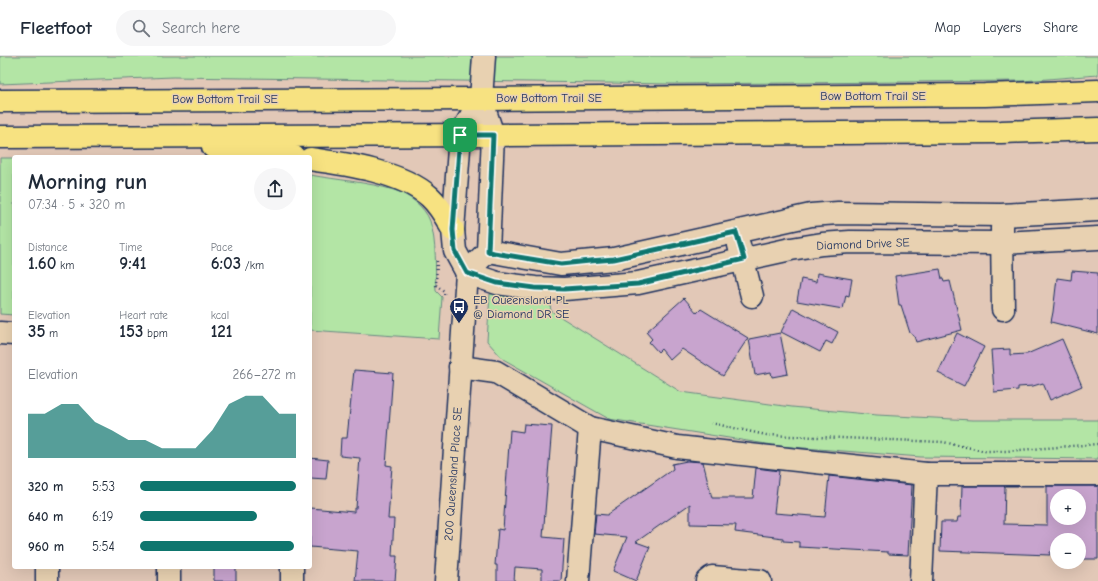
<!DOCTYPE html>
<meta charset="utf-8">
<style>
:root{--surface:#fff;--page:#f6f6f7;--text:#1f2937;--muted:#747a83;--line:#e0e1e3;--accent:#0f766e}
body{margin:0;font-family:"Comic Neue",sans-serif;background:var(--page);color:var(--text);height:100vh;display:flex;flex-direction:column;font-size:15px;white-space:nowrap}
*{box-sizing:border-box;margin:0}
p{font-size:13px;color:var(--muted)}
.icon{flex:none;width:22px;height:22px;fill:none;stroke:currentColor;stroke-width:2;stroke-linecap:round;stroke-linejoin:round}
.map{position:relative;flex:1;overflow:hidden}
.drawer{position:absolute;left:12px;top:99px;width:300px;height:414px;display:flex;flex-direction:column;background:var(--surface);border-radius:4px;box-shadow:0 4px 16px #0002}
.drawer>*{flex:none}
.tools{position:absolute;left:1050px;top:433px;display:grid;gap:8px}
.tools a{display:grid;place-items:center;width:36px;height:36px;border-radius:50%;background:var(--surface);box-shadow:0 4px 16px #0002;font-size:20px}
.pin{position:absolute;display:grid;place-items:center;width:34px;height:34px;color:#fff;margin:-17px;border-radius:8px;box-shadow:0 2px 6px #0006}
.round{display:grid;place-items:center;flex:none;width:42px;height:42px;border-radius:21px;background:var(--page)}
.head{display:flex;align-items:center;justify-content:space-between;height:68px;padding:0 16px}
h1{font-size:22px;font-weight:800;line-height:30px}
.figures{display:grid;grid-template-columns:repeat(3,1fr);gap:6px;height:68px;padding:4px 16px}
.figures div{display:grid;align-content:center}
.figures b{font-size:17px;font-weight:800}
.figures small{font-size:11px;font-weight:400}
.figures p{font-size:11px}
.chart{height:112px;padding:8px 16px}
.chart p{display:flex;justify-content:space-between}
.chart svg{width:100%;height:72px;margin-top:4px;fill:var(--accent);opacity:.7}
ul{padding:0 16px;list-style:none;font-size:13px}
li{display:grid;grid-template-columns:64px 48px 1fr;align-items:center;height:30px}
li i{height:10px;border-radius:5px;background:var(--accent)}
header{display:flex;align-items:center;gap:24px;box-sizing:border-box;height:56px;padding:0 20px;background:var(--surface);border-bottom:1px solid var(--line)}
header strong{font-size:19px}
nav{display:flex;gap:22px;margin-inline-start:auto;font-size:14px}
.search{width:280px;height:36px;background:var(--page);display:flex;align-items:center;gap:10px;box-sizing:border-box;padding:0 14px;border-radius:22px;color:var(--muted);font-size:15px}
.map>svg:first-child{display:block}
</style>
<header>
<strong>Fleetfoot</strong>
<div class="search"><svg class="icon" aria-label="search" viewBox="0 0 24 24"><circle cx="10" cy="10" r="6"/><path d="M15 15l6 6"/></svg>Search here</div>
<nav><a>Map</a><a>Layers</a><a>Share</a></nav>
</header>
<div class="map">
<svg width="1098" height="525" viewBox="0 0 1098 525">
<rect width="100%" height="100%" fill="#e2c8b7"/>
<filter id="ink" filterUnits="userSpaceOnUse"><feTurbulence type="fractalNoise" baseFrequency=".025" numOctaves="2"/><feDisplacementMap in="SourceGraphic" scale="8" xChannelSelector="R" yChannelSelector="G"/><feConvolveMatrix kernelMatrix="1 2 1 2 8 2 1 2 1" color-interpolation-filters="sRGB"/></filter>
<g filter="url(#ink)">
<g fill="#b3e5a5" stroke="#678a82">
<polygon points="0,0 1098,0 1098,19 1022,25 674,28 173,21 0,28"/>
<polygon points="0,102 14,102 14,259 0,258"/>
<path d="M310,119C338,124 367,126 394,134C408,138 425,151 430,165C437,187 435,212 436,235L442,241L439,283L310,274Z"/>
<polygon points="490,238 549,241 551,255 681,336 792,351 877,359 972,364 1098,364 1098,403 921,401 779,390 609,363 503,303 487,285"/>
</g>
<g fill="#c8a4ce" stroke="#1b2f5e" fill-rule="evenodd">
<polygon points="940,213 942,223 943,223 944,226 950,225 962,274 916,286 914,280 910,277 901,249 899,249 895,220"/>
<polygon points="1072,215 1098,217 1098,278 1051,266 1053,256 1057,222 1071,224"/>
<polygon points="817,217 852,223 849,240 846,239 843,253 797,245 801,223 816,226"/>
<polygon points="684,242 697,257 701,253 748,282 723,320 682,293 670,304 661,293 658,296 649,286 652,283 646,276"/>
<polygon points="793,252 838,276 832,288 826,285 820,296 781,276"/>
<polygon points="780,277 788,318 772,321 771,316 755,319 749,283"/>
<polygon points="957,277 984,291 964,330 938,317"/>
<polygon points="1062,283 1082,330 1050,344 1043,327 1033,330 1018,331 1018,334 994,336 991,294 1010,293 1010,299 1027,298"/>
<polygon points="354,314 393,317 386,409 392,410 388,463 394,463 392,500 397,500 395,525 355,525 358,495 310,491 310,452 354,456 354,452 356,452 360,402 340,400 341,382 347,382"/>
<polygon points="524,368 552,370 543,481 564,483 561,525 542,525 542,513 515,511 514,525 497,525 497,509 495,509 498,473 503,474 510,374 523,376"/>
<polygon points="310,402 328,404 326,423 310,422"/>
<polygon points="687,405 703,406 712,442 753,442 756,412 779,415 774,457 825,461 829,420 912,429 908,499 888,498 888,496 799,491 799,486 783,485 783,482 735,476 736,469 690,468 690,448 636,486 650,491 636,525 613,515 627,481 594,478 596,458 607,459 673,413 672,408"/>
<path d="M962,430H1005L1004,468L1047,469V430H1098V503H1079V484H1057V496H1050V499L940,495L941,466H957L958,461H961ZM1057,440H1079V462H1057Z"/>
<rect x="214" y="511" width="22" height="14"/>
</g>
<g fill="none" stroke-linecap="round" stroke-linejoin="round">
<g stroke="#1b2f5e" stroke-width="25">
<g id="minor">
<polyline points="481,43 460,79 453,174 455,195 467,217 497,227 535,232 564,233 638,227 791,193 822,188 850,186 1002,187 1098,182"/>
<polyline points="1002,172 1003,253"/>
<polyline points="739,189 752,240"/>
<polyline points="488,195 561,208 614,203 811,159 838,157 1001,159 1098,154"/>
<polyline points="477,206 488,195 493,79 481,43 484,0"/>
<polyline points="0,277 14,278"/>
<polyline points="460,311 496,316 590,372 677,391 926,418 1098,418"/>
<polyline points="47,511 47,525"/>
<polyline points="169,511 169,525"/>
<polyline points="292,525 292,511"/>
<polyline points="446,525 467,217"/>
<polyline points="578,525 590,372"/>
<polyline points="707,525 712,521 760,525"/>
<polyline points="921,525 926,418"/>
</g>
</g>
<g stroke="#1b2f5e" stroke-width="25">
<g id="major">
<polyline points="0,45 481,43"/>
<polyline points="0,81 493,79"/>
<polyline points="213,91 294,101"/>
<path d="M310,103C346,108 403,116 430,141C440,150 446,162 453,174"/>
</g>
</g>
<g stroke="#1b2f5e" stroke-width="25">
<g id="highway">
<polyline points="481,43 985,39 1098,35"/>
<polyline points="493,79 1001,76 1098,73"/>
</g>
</g>
<g stroke="#1b2f5e" stroke-width="2.5" stroke-dasharray="1 3" stroke-linecap="butt">
<polyline points="437,205 436,229 444,235 444,238"/>
<polyline points="711,367 766,379 943,386 985,395 1006,395 1098,388"/>
</g>
<use href="#minor" stroke="#e8d1b1" stroke-width="22"/>
<use href="#major" stroke="#f7e281" stroke-width="22"/>
<use href="#highway" stroke="#f7e281" stroke-width="22"/>
</g>
</g>
<g fill="none" stroke-linecap="round" stroke-linejoin="round" filter="url(#ink)">
<g stroke="#fff" stroke-width="8">
<polygon id="route" points="460,79 493,79 488,196 561,208 590,205 614,203 736,176 744,203 638,228 564,233 535,232 497,227 467,217 455,195 453,174"/>
</g>
<use href="#route" stroke="#0f766e" stroke-width="5"/>
</g>
<defs>
<g id="bus-pin" transform="scale(1)"><path d="M0 17L-7.5 6A9.5 9.5 0 1 1 7.5 6Z" fill="#1b2f5e" stroke="#e8d1b1"/><path d="M-5-6H5V4H4V6H2V4H-2V6H-4V4H-5ZM-3.5-4V0h7V-4ZM-3.5 1.2v1.5H-2V1.2ZM2 1.2v1.5H3.5V1.2Z" fill="#fff"/></g>
</defs>
<g fill-rule="evenodd">
<use href="#bus-pin" x="459" y="251"/>
</g>
<g text-anchor="middle" stroke-width="3" stroke-linejoin="round" paint-order="stroke">
<g font-size="12" fill="#1b2f5e" stroke="#e8d1b1">
<text x="873" y="44">Bow Bottom Trail SE</text>
<text x="549" y="46">Bow Bottom Trail SE</text>
<text x="225" y="47">Bow Bottom Trail SE</text>
<text transform="translate(863 188) rotate(-2)" y="4">Diamond Drive SE</text>
<text transform="translate(453 418) rotate(-86)" y="4">200 Queensland Place SE</text>
</g>
<g font-size="12" fill="#1b2f5e" stroke="#e8d1b1" text-anchor="start">
<text x="473" y="248">EB Queensland PL<tspan x="473" dy="14">@ Diamond DR SE</tspan></text>
</g>
</g>
</svg>
<div class="tools">
<a>+</a>
<a>−</a>
</div>
<div class="pin" style="left:460px;top:79px;background:#1e9e55"><svg class="icon" aria-label="arrive" viewBox="0 0 24 24"><path d="M6 21V4h12l-3 4 3 4H6"/></svg></div>
<section class="drawer">
<div class="head"><div><h1>Morning run</h1><p>07:34 · 5 × 320 m</p></div><a class="round"><svg class="icon" aria-label="share" viewBox="0 0 24 24"><path d="M12 15V3M7 8l5-5 5 5M5 13v7h14v-7"/></svg></a></div>
<div class="figures">
<div><p>Distance</p><b>1.60<small> km</small></b></div>
<div><p>Time</p><b>9:41</b></div>
<div><p>Pace</p><b>6:03<small> /km</small></b></div>
</div>
<div class="figures">
<div><p>Elevation</p><b>35<small> m</small></b></div>
<div><p>Heart rate</p><b>153<small> bpm</small></b></div>
<div><p>kcal</p><b>121</b></div>
</div>
<div class="chart"><p><span>Elevation</span>266–272 m</p>
<svg viewBox="0 0 160 44" preserveAspectRatio="none"><path d="M0 44V17L10 17L20 11L30 11L40 22L50 27L60 33L70 33L80 38L90 38L100 38L110 27L120 11L130 6L140 6L150 17L160 17V44z"/></svg>
</div>
<ul>
<li><b>320 m</b>5:53<i style="width:100%"></i></li>
<li><b>640 m</b>6:19<i style="width:75%"></i></li>
<li><b>960 m</b>5:54<i style="width:99%"></i></li>
</ul>
</section>
</div>
